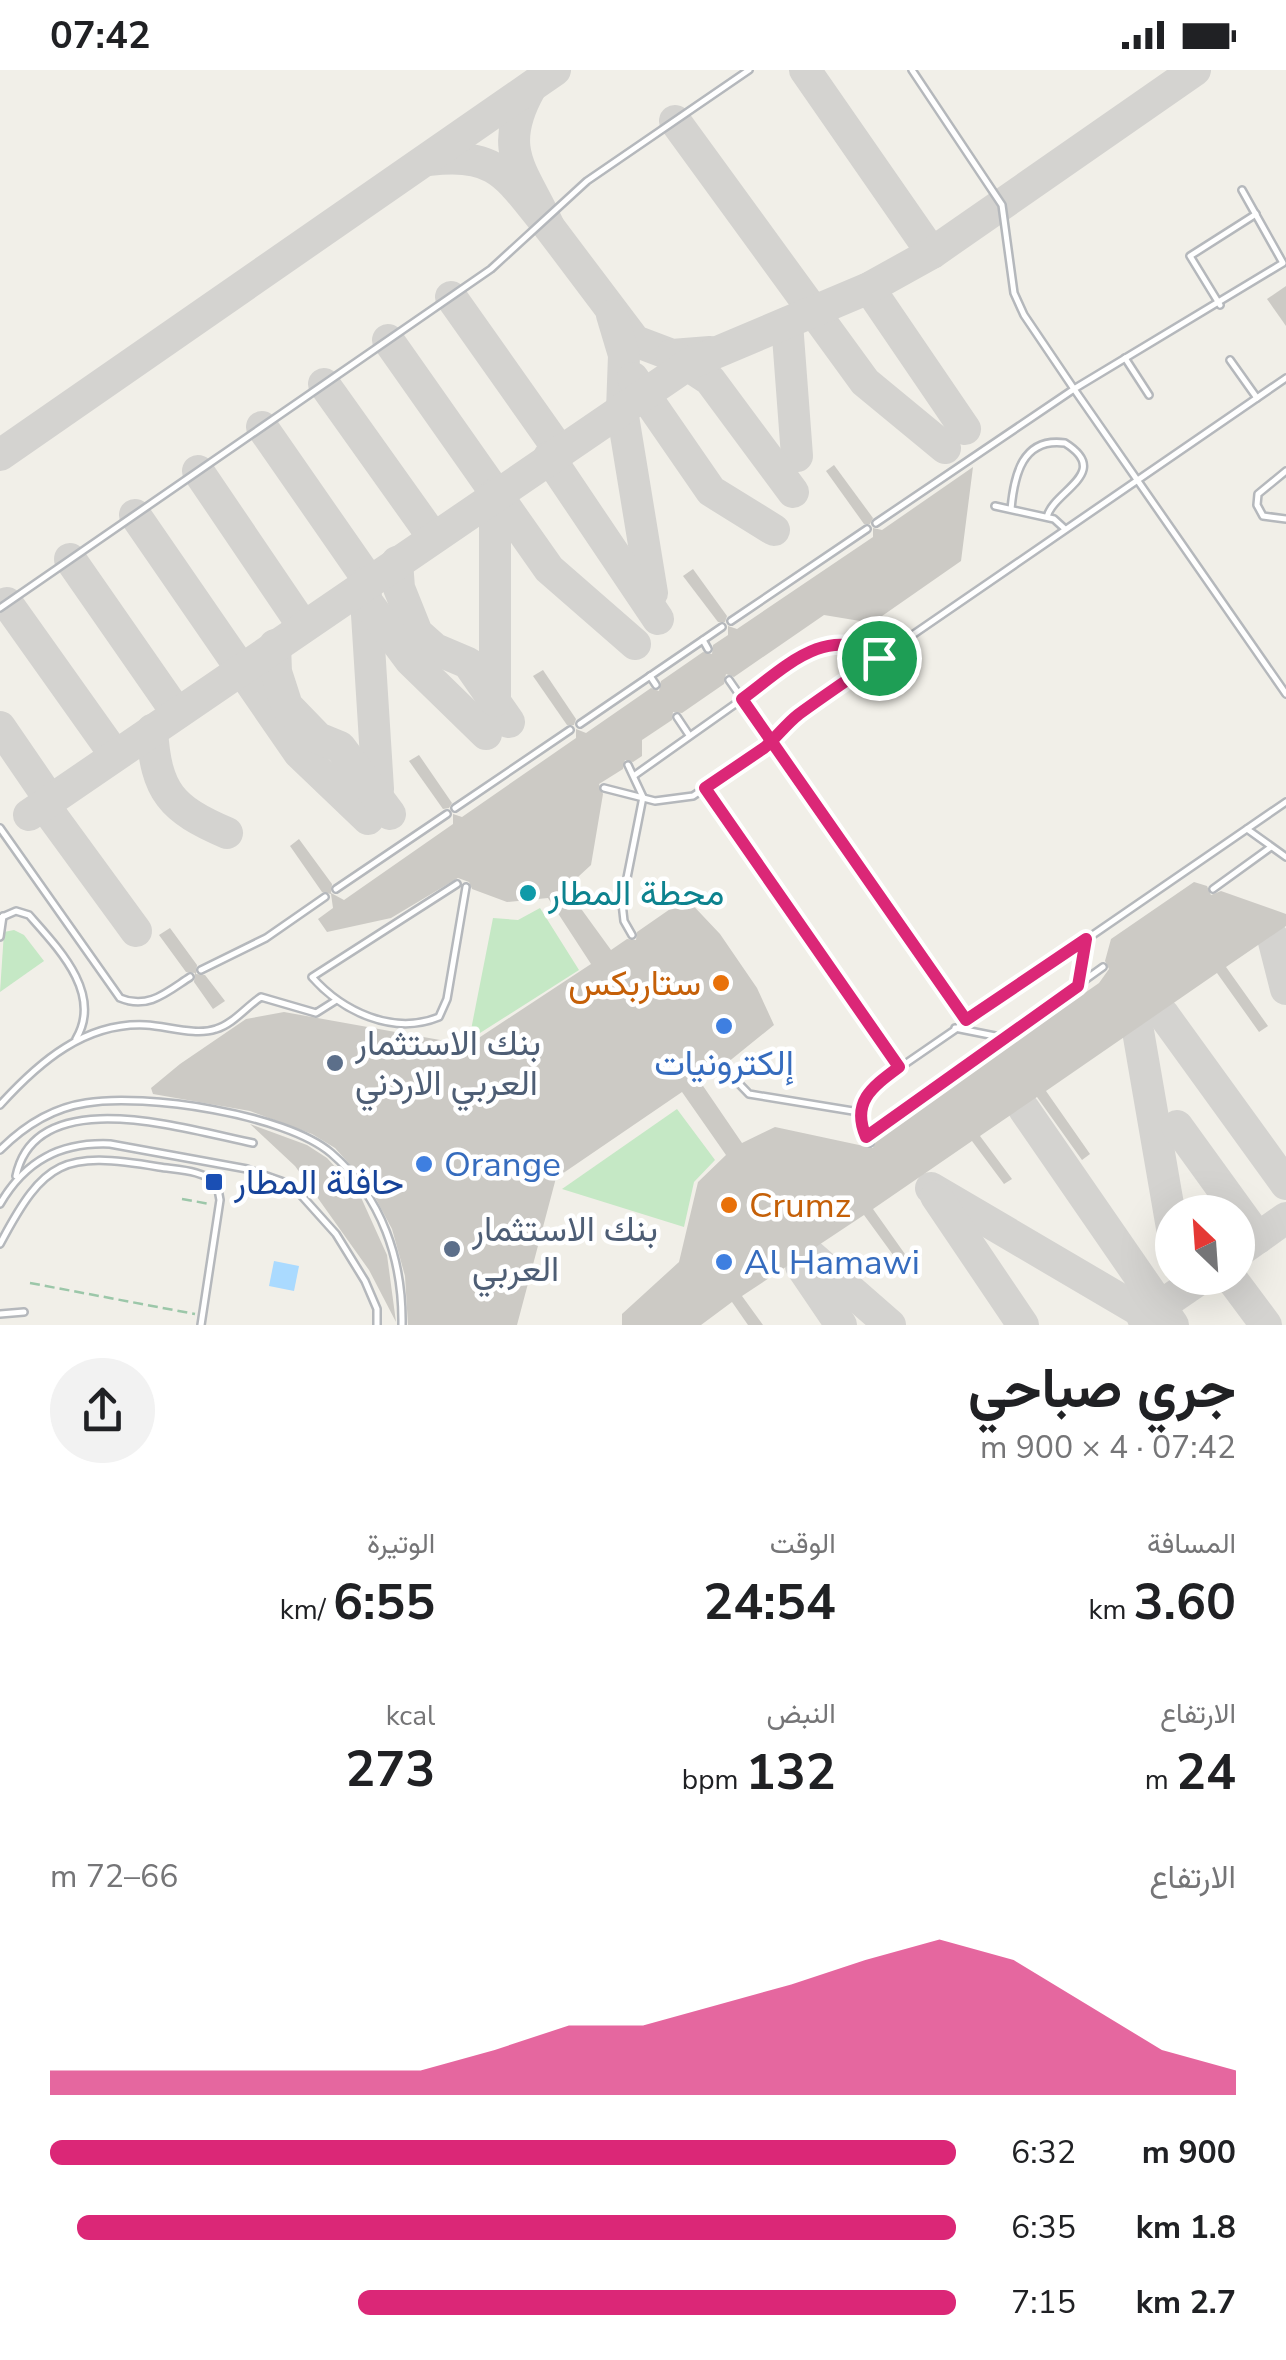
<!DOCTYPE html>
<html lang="ar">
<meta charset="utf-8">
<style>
:root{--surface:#fff;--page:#f2f2f2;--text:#202124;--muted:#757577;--accent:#db2777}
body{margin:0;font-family:"Nunito Sans",Vazirmatn,sans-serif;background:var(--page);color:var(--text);direction:rtl;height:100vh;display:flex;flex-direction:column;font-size:38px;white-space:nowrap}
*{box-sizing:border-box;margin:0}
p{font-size:32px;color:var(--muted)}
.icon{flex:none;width:55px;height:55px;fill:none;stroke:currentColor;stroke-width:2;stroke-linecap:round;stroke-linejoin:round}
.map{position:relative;height:1255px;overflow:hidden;direction:ltr}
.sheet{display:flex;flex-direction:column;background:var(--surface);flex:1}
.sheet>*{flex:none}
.needle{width:65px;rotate:335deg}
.controls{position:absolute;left:1155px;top:1125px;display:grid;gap:20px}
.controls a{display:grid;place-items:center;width:100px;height:100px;border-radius:50%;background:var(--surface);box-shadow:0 10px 40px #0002;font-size:50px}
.pin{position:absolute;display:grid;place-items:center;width:85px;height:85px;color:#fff;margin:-42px;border:5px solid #fff;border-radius:50%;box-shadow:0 2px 10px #0007}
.round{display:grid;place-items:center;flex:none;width:105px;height:105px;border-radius:52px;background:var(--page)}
.summary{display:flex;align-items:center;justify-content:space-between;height:170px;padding:0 50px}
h1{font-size:55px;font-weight:700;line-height:75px}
.metrics{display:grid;grid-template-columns:repeat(3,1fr);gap:15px;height:170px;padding:10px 50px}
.metrics div{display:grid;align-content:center}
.metrics b{font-size:50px;font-weight:700}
.metrics small{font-size:28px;font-weight:400}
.metrics p{font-size:28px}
.chart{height:280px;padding:20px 50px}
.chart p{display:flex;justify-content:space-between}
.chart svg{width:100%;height:180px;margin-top:10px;fill:var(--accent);opacity:.7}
ul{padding:0 50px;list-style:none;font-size:32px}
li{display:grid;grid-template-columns:160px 120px 1fr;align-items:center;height:75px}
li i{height:25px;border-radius:12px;background:var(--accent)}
.status{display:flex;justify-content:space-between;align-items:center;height:70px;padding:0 50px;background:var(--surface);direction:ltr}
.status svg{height:28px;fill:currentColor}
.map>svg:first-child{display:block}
</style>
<div class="status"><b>07:42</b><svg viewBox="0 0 49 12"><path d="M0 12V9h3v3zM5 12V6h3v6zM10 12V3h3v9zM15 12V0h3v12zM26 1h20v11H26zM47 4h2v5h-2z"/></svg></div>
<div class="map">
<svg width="1286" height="1255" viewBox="0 0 1286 1255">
<rect width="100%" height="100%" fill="#f1efe8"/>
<g fill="#c5e8c5">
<polygon points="540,838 579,900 469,970 493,848 518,850"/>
<polygon points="14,860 24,865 44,891 0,922 4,862"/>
<polygon points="677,1039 715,1090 694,1112 684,1157 562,1119"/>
</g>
<polygon fill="#aadaff" points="274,1191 299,1196 294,1221 269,1216"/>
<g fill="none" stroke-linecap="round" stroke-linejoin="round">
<g stroke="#d4d3d0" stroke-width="32">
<polyline points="805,0 932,183"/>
<polyline points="675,51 865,312 945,378"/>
<path d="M430,90C500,81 509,110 549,157C525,102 495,82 530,19"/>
<polyline points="549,157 635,271 672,285 710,282"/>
<polyline points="869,218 965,359"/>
<polyline points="451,227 559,380"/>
<polyline points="612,245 624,285 622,340 652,523"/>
<polyline points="787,253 797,386"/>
<polyline points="388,270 549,499 635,574"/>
<polyline points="672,285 710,310 793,422"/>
<polyline points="633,308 711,421 774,460"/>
<polyline points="324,314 433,467"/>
<polyline points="262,357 369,511"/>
<polyline points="0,385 555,0"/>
<polyline points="549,387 658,549"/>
<polyline points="198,401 303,556"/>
<polyline points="135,445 299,683 368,749"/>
<polyline points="70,489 177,643"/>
<polyline points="397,492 399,518 417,563 435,579 468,593 509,652"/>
<polyline points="365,513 378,719"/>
<polyline points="367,532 410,590 486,664"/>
<polyline points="7,533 115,685"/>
<polyline points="275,575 276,602 287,636 318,668 340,677 390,744"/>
<polyline points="495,631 495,424"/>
<polyline points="0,657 50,730"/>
<path d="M152,660C156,722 171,739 227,763"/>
<polyline points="44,735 136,861"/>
<polyline points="29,745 689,294 869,218 932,183 1195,0"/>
<polyline points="1273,868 1286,919"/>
<polyline points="1163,944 1286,1114"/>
<polyline points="1138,961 1172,1158"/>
<polyline points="1024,1039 1173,1255"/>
<polyline points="1177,1056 1258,1168"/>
<polyline points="931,1118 1147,1245"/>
<polyline points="936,1126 1023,1255"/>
<polyline points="1238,1182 1286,1148"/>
<polyline points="811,1186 890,1255"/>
<polyline points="801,1196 841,1255"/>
<polyline points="1231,1208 1266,1255"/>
<polyline points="1143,1248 1201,1208"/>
</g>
</g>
<g fill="#cccac5">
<polygon points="1286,216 1286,256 1267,229"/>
<polygon points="834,395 873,448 870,454 864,454 826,401"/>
<polygon points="973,397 961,491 872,553 824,545 734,607 726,604 724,614 682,643 673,642 672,650 642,670 642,686 633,692 625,690 623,699 599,714 603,724 591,795 566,818 611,880 627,869 636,870 637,862 686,828 720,864 757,918 774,955 727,993 718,991 717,999 699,1010 742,1073 775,1057 873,1078 875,1069 1099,913 1109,899 1105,891 1111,869 1194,812 1207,816 1211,825 1221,821 1286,844 1286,856 1226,897 1268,956 1259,962 1217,903 1046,1021 1090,1084 1082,1090 1037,1027 980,1066 1012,1109 1004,1114 972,1071 873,1139 912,1194 904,1200 864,1145 742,1226 763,1255 748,1255 732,1232 701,1255 622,1255 622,1244 679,1192 698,1112 726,1085 682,1022 556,1108 517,1255 408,1255 405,1206 392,1159 369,1116 335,1078 312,1064 250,1041 153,1024 151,1018 180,994 246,949 284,942 468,975 591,894 548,828 507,832 472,819 469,812 458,808 391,848 327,862 318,849 333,838 331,824 322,822 290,776 299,769 332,814 331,823 344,830 453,754 453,744 462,747 576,668 576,659 586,663 651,618 659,621 661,611 703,582 712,584 713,575 728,565 728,556 737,559 873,467 873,458 882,460"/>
<polygon points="693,499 727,546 725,552 718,552 683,506"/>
<polygon points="543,600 576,649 574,655 567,655 533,606"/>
<polygon points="419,685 452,733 449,738 443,739 409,691"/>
<polygon points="170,858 197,895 196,904 205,905 225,931 213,939 194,912 195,903 186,902 159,865"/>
<polygon points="250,1054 307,1075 327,1088 359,1123 387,1185 396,1252 369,1200 295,1096"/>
</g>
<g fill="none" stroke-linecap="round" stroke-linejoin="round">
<g stroke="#b5b8bc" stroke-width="10">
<g id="lane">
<polyline points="1242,120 1283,193 1074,319 1286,624"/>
<polyline points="1220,235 1190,186 1256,144"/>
<polyline points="1125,288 1149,325"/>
<polyline points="1230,290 1257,328"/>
<polyline points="1286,401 1258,424 1257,435 1263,446 1286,449"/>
<polyline points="995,436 1054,449 1065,459"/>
<path d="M1011,439C1014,406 1022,367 1065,373C1113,403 1053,421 1047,447"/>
<polyline points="876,453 1074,319 1024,245 1014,223 1002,135 912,0"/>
<polyline points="0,538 491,199 587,111 749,0"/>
<polyline points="731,551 867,459"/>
<polyline points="703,570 708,579"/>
<polyline points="650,606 656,615"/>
<polyline points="729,610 966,950"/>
<polyline points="677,647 689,665"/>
<polyline points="580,654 722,557"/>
<polyline points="628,695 643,727 622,833 624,851 632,865"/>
<polyline points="635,705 817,576 850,573 879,588"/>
<polyline points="604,718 655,731 693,726 764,678 797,646 879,588 1286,308"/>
<polyline points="705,718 899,997"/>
<polyline points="455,738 570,660"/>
<path d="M0,758L120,928C148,940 167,922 190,907"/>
<polyline points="1247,759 1286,787"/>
<path d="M457,814L312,907C342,941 393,966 439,947L447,929L466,817"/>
<polyline points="336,819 447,744"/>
<polyline points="1213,819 1271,777"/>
<path d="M0,848L16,841L29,845C59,879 103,924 76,969"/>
<polyline points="0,867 3,846"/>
<polyline points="201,900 266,868 325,827"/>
<polyline points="1078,915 1085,869"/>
<polyline points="955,958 1005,968"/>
<polyline points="722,996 749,1024 859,1042"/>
<path d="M0,1035C39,992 85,952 146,955C167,956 195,966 216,959C233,954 246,937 261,927L316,943L335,931"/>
<polyline points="866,1067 1103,897"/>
<polyline points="870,1073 859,1042 876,1014 1286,732"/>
<path d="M0,1080C24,1056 52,1038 86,1033C145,1023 285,1044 331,1083C382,1127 403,1190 402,1255"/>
<path d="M16,1106C36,1011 188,1060 253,1073"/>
<path d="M0,1134C25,1091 60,1072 110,1074L247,1099L292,1115L336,1164L365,1211L377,1239V1255"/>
<path d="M0,1174C45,1089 63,1081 159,1097C178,1100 203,1100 217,1114L220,1130L201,1255"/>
<polyline points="0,1244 24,1242"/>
</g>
</g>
<g stroke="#9cc7a9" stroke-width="2.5" stroke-dasharray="10 5" stroke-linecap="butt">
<polyline points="182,1129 210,1134"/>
<polyline points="30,1213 195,1244"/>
</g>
<use href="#lane" stroke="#fff" stroke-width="5"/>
</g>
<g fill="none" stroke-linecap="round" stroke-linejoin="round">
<g stroke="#fff" stroke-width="20">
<path id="route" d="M879,588C852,607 825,625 799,644C786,654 777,667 764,678L705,718L899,997C872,1017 851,1032 866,1067L1078,916L1086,869L966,950L772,672L742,629C783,599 828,551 879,588"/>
</g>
<use href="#route" stroke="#db2777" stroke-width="12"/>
</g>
<circle fill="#0f9aa8" stroke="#fff" stroke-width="4" cx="528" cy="823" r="10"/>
<g fill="#e8710a" stroke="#fff" stroke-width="4">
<circle cx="721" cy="913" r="10"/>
<circle cx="729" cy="1135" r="10"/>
</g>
<g fill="#3f7fe0" stroke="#fff" stroke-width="4">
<circle cx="724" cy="956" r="10"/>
<circle cx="424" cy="1094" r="10"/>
<circle cx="724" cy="1192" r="10"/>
</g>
<g fill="#5c6f8a" stroke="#fff" stroke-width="4">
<circle cx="335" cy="993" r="10"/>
<circle cx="452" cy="1179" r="10"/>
</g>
<rect fill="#1a4fb4" stroke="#fff" stroke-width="4" x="204" y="1102" width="20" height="20" rx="5"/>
<g text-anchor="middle" stroke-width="9" stroke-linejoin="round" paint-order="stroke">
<g font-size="35" fill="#0d838f" stroke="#fff" text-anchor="start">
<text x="548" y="835">محطة المطار</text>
</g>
<g font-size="35" fill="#c56008" stroke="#fff" text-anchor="end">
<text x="701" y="925">ستاربكس</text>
<text x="749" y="1147" text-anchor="start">Crumz</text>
</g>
<g font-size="35" fill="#4e5e75" stroke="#fff" text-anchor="start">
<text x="355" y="985">بنك الاستثمار<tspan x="355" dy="40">العربي الاردني</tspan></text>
<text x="472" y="1171">بنك الاستثمار<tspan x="472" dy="40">العربي</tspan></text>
</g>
<g font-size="35" fill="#366cbe" stroke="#fff" text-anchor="start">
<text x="724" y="1005" text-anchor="middle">إلكترونيات</text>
<text x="444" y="1106">Orange</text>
<text x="744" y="1204">Al Hamawi</text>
</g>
<g font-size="35" fill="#164399" stroke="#fff" text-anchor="start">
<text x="234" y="1124">حافلة المطار</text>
</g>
</g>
</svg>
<div class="controls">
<a><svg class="needle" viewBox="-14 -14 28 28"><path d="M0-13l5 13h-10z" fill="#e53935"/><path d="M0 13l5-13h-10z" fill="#757577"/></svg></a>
</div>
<div class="pin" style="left:879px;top:588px;background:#1e9e55"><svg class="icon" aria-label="arrive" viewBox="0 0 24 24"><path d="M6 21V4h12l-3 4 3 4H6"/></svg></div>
</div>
<section class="sheet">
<div class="summary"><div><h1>جري صباحي</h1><p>07:42 · 4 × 900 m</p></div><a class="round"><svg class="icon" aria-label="share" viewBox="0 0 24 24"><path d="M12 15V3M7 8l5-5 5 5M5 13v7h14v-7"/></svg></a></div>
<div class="metrics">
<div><p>المسافة</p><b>3.60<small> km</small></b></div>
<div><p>الوقت</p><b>24:54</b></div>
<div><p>الوتيرة</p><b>6:55<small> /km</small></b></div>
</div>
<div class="metrics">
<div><p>الارتفاع</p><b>24<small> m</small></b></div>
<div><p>النبض</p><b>132<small> bpm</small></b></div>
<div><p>kcal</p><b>273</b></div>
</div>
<div class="chart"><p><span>الارتفاع</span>66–72 m</p>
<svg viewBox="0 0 160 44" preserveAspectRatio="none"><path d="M0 44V38L10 38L20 38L30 38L40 38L50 38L60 33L70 27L80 27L90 22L100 17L110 11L120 6L130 11L140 22L150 33L160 38V44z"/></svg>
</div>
<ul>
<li><b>900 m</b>6:32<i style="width:100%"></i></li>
<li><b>1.8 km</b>6:35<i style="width:97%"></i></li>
<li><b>2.7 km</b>7:15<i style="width:66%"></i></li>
</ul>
</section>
